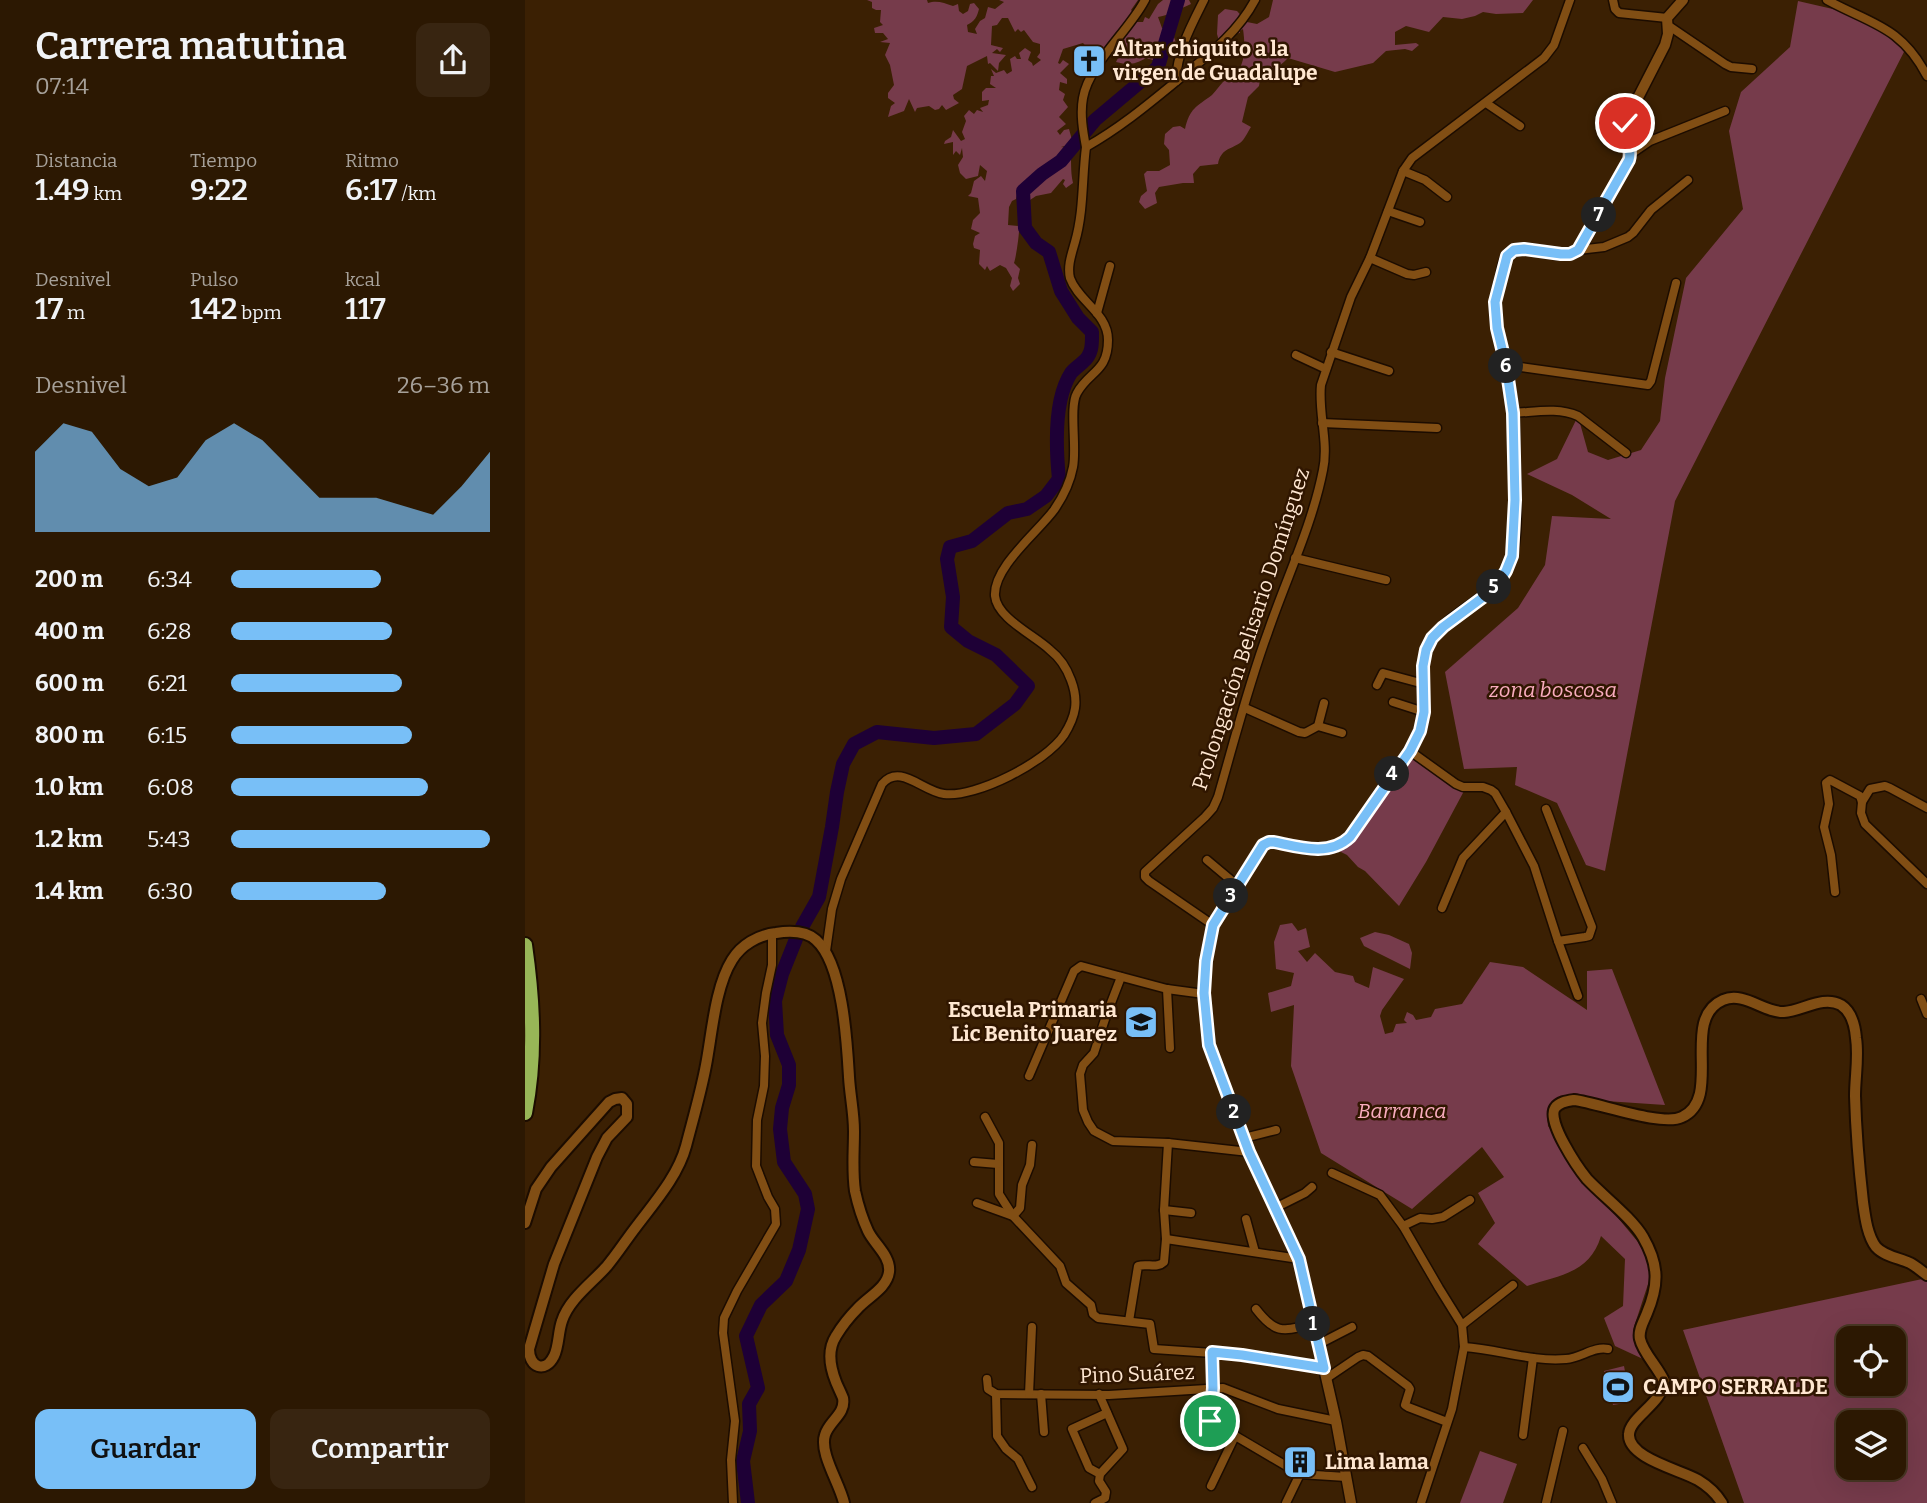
<!DOCTYPE html>
<html lang="es">
<meta charset="utf-8">
<style>
:root{--surface:#2c1802;--page:#382511;--text:#f1f3f6;--muted:#a6a099;--line:#483724;--accent:#78bff7}
body{margin:0;font-family:Bitter,serif;background:var(--page);color:var(--text);height:100vh;display:flex;flex-direction:column;font-size:26px;white-space:nowrap}
*{box-sizing:border-box;margin:0}
p{font-size:23px;color:var(--muted)}
.icon{flex:none;width:38px;height:38px;fill:none;stroke:currentColor;stroke-width:2;stroke-linecap:round;stroke-linejoin:round}
.map{position:relative;flex:1;overflow:hidden}
.sheet{display:flex;flex-direction:column;background:var(--surface);width:525px}
.sheet>*{flex:none}
.tools{position:absolute;left:1311px;top:1326px;display:grid;gap:14px}
.tools a{display:grid;place-items:center;width:70px;height:70px;border-radius:14px;background:var(--surface);box-shadow:0 7px 28px #0002,0 0 0 2px var(--line);font-size:35px}
.pin{position:absolute;display:grid;place-items:center;width:60px;height:60px;color:#fff;margin:-30px;border:4px solid #fff;border-radius:50%;box-shadow:0 2px 7px #0007}
.km{position:absolute;width:35px;height:35px;margin:-18px;border-radius:50%;background:#222;color:#fff;font-size:19px;line-height:35px;text-align:center}
.round{display:grid;place-items:center;flex:none;width:74px;height:74px;border-radius:14px;background:var(--page)}
.headline{display:flex;align-items:center;justify-content:space-between;height:119px;padding:0 35px}
h1{font-size:38px;font-weight:600;line-height:52px}
.figures{display:grid;grid-template-columns:repeat(3,1fr);gap:10px;height:119px;padding:7px 35px}
.figures div{display:grid;align-content:center}
.figures b{font-size:30px;font-weight:600}
.figures small{font-size:19px;font-weight:400}
.figures p{font-size:19px}
.chart{height:196px;padding:14px 35px}
.chart p{display:flex;justify-content:space-between}
.chart svg{width:100%;height:126px;margin-top:7px;fill:var(--accent);opacity:.7}
.button{display:flex;gap:14px;margin-top:auto;padding:14px 35px}
.button a{flex:1;height:80px;border-radius:14px;background:var(--accent);color:#111;font-size:28px;font-weight:600;line-height:80px;text-align:center}
.button a+a{background:var(--page);color:var(--text)}
ul{padding:0 35px;list-style:none;font-size:23px}
li{display:grid;grid-template-columns:112px 84px 1fr;align-items:center;height:52px}
li i{height:18px;border-radius:9px;background:var(--accent)}
main{display:flex;flex:1;min-height:0}
.map>svg:first-child{display:block}
</style>
<main>
<section class="sheet">
<div class="headline"><div><h1>Carrera matutina</h1><p>07:14</p></div><a class="round"><svg class="icon" aria-label="share" viewBox="0 0 24 24"><path d="M12 15V3M7 8l5-5 5 5M5 13v7h14v-7"/></svg></a></div>
<div class="figures">
<div><p>Distancia</p><b>1.49<small> km</small></b></div>
<div><p>Tiempo</p><b>9:22</b></div>
<div><p>Ritmo</p><b>6:17<small> /km</small></b></div>
</div>
<div class="figures">
<div><p>Desnivel</p><b>17<small> m</small></b></div>
<div><p>Pulso</p><b>142<small> bpm</small></b></div>
<div><p>kcal</p><b>117</b></div>
</div>
<div class="chart"><p><span>Desnivel</span>26–36 m</p>
<svg viewBox="0 0 160 44" preserveAspectRatio="none"><path d="M0 44V16L10 6L20 9L30 22L40 28L50 25L60 12L70 6L80 12L90 22L100 32L110 32L120 32L130 35L140 38L150 28L160 16V44z"/></svg>
</div>
<ul>
<li><b>200 m</b>6:34<i style="width:58%"></i></li>
<li><b>400 m</b>6:28<i style="width:62%"></i></li>
<li><b>600 m</b>6:21<i style="width:66%"></i></li>
<li><b>800 m</b>6:15<i style="width:70%"></i></li>
<li><b>1.0 km</b>6:08<i style="width:76%"></i></li>
<li><b>1.2 km</b>5:43<i style="width:100%"></i></li>
<li><b>1.4 km</b>6:30<i style="width:60%"></i></li>
</ul>
<div class="button"><a>Guardar</a><a>Compartir</a></div>
</section>
<div class="map">
<svg width="1402" height="1503" viewBox="0 0 1402 1503">
<rect width="100%" height="100%" fill="#3b2003"/>
<g fill="#763b4b" fill-rule="evenodd">
<path d="M342,0H402L403,3C412,0 419,3 428,6L433,4L434,11L438,14L443,11L445,4L449,3L454,9C452,17 450,21 442,25L443,32L452,34L450,29L455,21L460,18L463,7L470,9L479,2L474,0H613L606,10L611,15L610,22H618L620,17L624,19L633,4L638,0H664L666,4C654,9 646,15 633,17L637,28L642,30L645,26L651,43L646,46L647,51L638,63L621,58C609,65 603,65 591,62L598,48L594,41C583,52 577,47 564,50L558,43L538,49L533,63L535,64L538,60L544,64L535,73L542,79V84L535,82L534,90L540,94L538,100L543,107L534,117L541,124L532,131L535,135L539,130L544,129L547,140L544,145L536,147L545,148C547,160 545,170 548,183L541,188L538,184L540,180L538,179L526,193L511,196L502,202L492,195L491,199L487,201L484,207L483,225L494,226C495,230 491,258 489,263L495,269L493,278L495,284L488,291L485,286L487,278L481,268L475,265L465,271L462,266L460,270L454,264L455,250L449,248L448,244L450,236L455,233L446,229L448,220L455,213L453,198L443,196L446,193L449,181L456,176L460,181L462,171L455,165L453,176L441,179L435,173L433,165L438,157L437,148L435,155L431,151L428,155V142L419,144L420,141L426,137L428,130L436,141L440,139L437,132L441,121L439,116L444,110L449,114L452,110L458,112L455,108L463,105L464,100L457,101V92L461,88H471L465,84L466,76H469L466,69L471,73L479,70L482,74L487,71L485,59L490,56L492,59H496L494,53L500,48L506,52L503,60L507,63L508,66L516,60L512,57L515,53V44L508,42L499,30L496,32L493,29L490,32L483,18H477L472,25L467,26L466,45L478,48L475,52L472,49L467,53L481,55L474,63L473,71L465,63L463,64L462,56L442,66L437,89L428,95L429,99L434,103L421,110L417,105L414,109L410,110L404,106L392,108L390,112L384,99L379,111L363,117L366,106L370,103L363,98V93L369,85L365,65L360,55L365,43L355,42L363,39L358,33H350L349,28L358,25L355,22L356,10H351L347,8V2Z"/>
<path d="M748,0H1008L998,13L971,14L958,12L950,16L937,19L918,17L904,32L881,26L870,32V45L891,43L894,45L887,51L880,49L861,51L848,63L810,72L763,58C755,67 744,72 735,80L734,86L723,97L717,122L726,127C722,133 720,139 715,143C704,150 696,149 693,164L675,166L668,174L669,183H658L634,187L630,193L632,203L620,209L614,202L616,196L622,191L619,174L622,171H634L645,165L644,150L639,144L640,134L648,127L655,126L660,129C665,108 671,107 687,95C691,91 694,86 698,82C702,79 708,77 712,73C721,61 720,43 718,29L715,31V33L708,34L694,41L692,34L693,15L700,9L712,11L722,22L732,24L744,17Z"/>
<polygon points="1273,1 1338,16 1382,46 1150,501 1080,871 1061,865 1032,803 990,785 992,767 939,769 920,672 993,608 1020,565 1027,516 1086,519 1047,495 1002,474 1032,459 1053,416 1063,452 1083,460 1116,450 1135,421 1140,378 1161,278 1218,209 1204,131 1216,92 1265,47"/>
<polygon points="884,753 939,791 901,862 874,906 840,871 833,867 822,855 812,850"/>
<path d="M767,923L773,931L781,928L785,947L773,951L782,962L790,953L810,972L828,976L830,982L844,988L848,967L879,979L857,1010L855,1016L860,1034L868,1032L871,1024L882,1023L879,1020L882,1012L888,1015L891,1020L906,1017L910,1009L937,1004L965,962L998,967L1062,1010V971L1087,969L1140,1105L1036,1098L1028,1102L1022,1113L1023,1126L1054,1171L1113,1242L1125,1264L1126,1275L1108,1330L1118,1359L1090,1346L1079,1318L1098,1306L1100,1259L1076,1236C1065,1273 1035,1275 1002,1286L953,1244L970,1223L953,1193L979,1177L957,1147L887,1209L796,1153L766,1066L769,1005L746,1012L743,993L766,986L769,973L751,969L749,942L755,925Z"/>
<polygon points="850,932 864,935 884,944 887,953 885,969 839,946 835,938"/>
<path d="M1402,1278V1503H1219L1158,1330ZM1323,1339H1368V1384H1323ZM1323,1423H1368V1468H1323Z"/>
<polygon points="1099,1366 1106,1402 1088,1405 1079,1371"/>
<polygon points="955,1451 992,1464 978,1503 935,1503"/>
</g>
<g fill="none" stroke-linecap="round" stroke-linejoin="round">
<g stroke="#1e0036" stroke-width="14">
<path d="M277,927L294,897L307,827L312,792L318,764L329,744L352,732L409,738L451,734L490,704L503,686L471,655L443,641L426,627L428,597L422,559L425,547L447,541L483,513L502,509L521,496L534,479C531,449 529,399 546,373C549,369 555,365 558,362C568,354 567,343 567,332L553,318L536,291L524,252L511,243L500,228L498,191L517,174L536,161L570,120L633,67L653,0"/>
<polyline points="223,1503 218,1461 225,1431 224,1404 233,1388 221,1336 236,1305 261,1281 274,1250 283,1209 280,1194 259,1162 255,1129 257,1108 264,1085 264,1065 252,1035 250,1001 257,974 271,939"/>
</g>
<g stroke="#1c0c00" stroke-width="11">
<g id="minor">
<polyline points="1088,0 1090,9 1094,13 1142,18"/>
<path d="M1302,0C1346,24 1376,26 1402,76"/>
<polyline points="1144,26 1200,64 1206,67 1227,69"/>
<path d="M651,81C652,51 666,26 679,0"/>
<polyline points="961,103 995,126"/>
<path d="M561,147C558,131 555,114 558,98C564,64 604,31 620,0"/>
<polyline points="1106,154 1125,141 1200,111"/>
<polyline points="878,171 900,180 922,197"/>
<polyline points="863,211 895,222"/>
<polyline points="1053,250 1079,247 1103,237 1108,233 1126,210 1163,180"/>
<polyline points="845,258 882,274 889,275 901,272"/>
<polyline points="572,313 585,266"/>
<polyline points="806,352 864,371"/>
<polyline points="771,355 801,369"/>
<polyline points="981,365 1123,385 1126,381 1151,283"/>
<path d="M988,413C1010,412 1033,407 1053,416L1101,453"/>
<polyline points="797,423 912,428"/>
<polyline points="770,558 861,580"/>
<polyline points="852,685 858,673 899,684"/>
<polyline points="868,702 899,712"/>
<polyline points="720,708 774,732 780,733 793,726 799,703"/>
<polyline points="793,726 817,733"/>
<polyline points="885,751 931,784 938,787 958,787 966,790 970,793 981,812 1009,866 1033,941 1053,996"/>
<polyline points="1337,802 1345,789 1360,786 1365,788 1402,808"/>
<polyline points="1021,809 1067,927 1064,936 1060,937 1033,941"/>
<polyline points="682,860 713,886"/>
<polyline points="1310,892 1306,855 1299,827 1304,804 1301,783 1305,780 1335,796 1337,802 1336,813 1340,824 1402,884"/>
<polyline points="917,908 938,858 981,812"/>
<path d="M688,925L624,881L620,877V872L680,817L688,808L693,797C709,742 723,686 743,632C761,579 787,526 798,470C804,442 793,413 796,385L826,297L845,258L878,171L887,158L1019,58L1029,45L1045,0"/>
<path d="M301,951L307,909L316,879L357,784C375,763 397,791 419,794C451,798 521,762 539,735C551,716 554,701 546,680C542,669 534,657 525,650C509,635 472,618 470,596C468,567 513,532 529,510C538,497 545,483 548,467C552,448 544,407 552,393C564,371 583,372 583,340C583,313 553,301 545,278C542,266 547,253 550,242C559,211 557,178 561,147C593,129 620,107 648,84C679,58 711,36 730,0"/>
<polyline points="596,977 581,1016 569,1053 558,1065 555,1074 558,1110 563,1122 569,1131 588,1141 643,1143 724,1152"/>
<polyline points="642,989 645,1048"/>
<polyline points="1396,999 1402,1014"/>
<polyline points="504,1076 549,971 556,966 642,989 679,994"/>
<polyline points="460,1117 474,1143 474,1194 488,1216 535,1266 541,1283 566,1305 568,1314 573,1318 625,1324 629,1349 717,1355 799,1368"/>
<polyline points="719,1138 751,1130"/>
<polyline points="449,1162 473,1164"/>
<polyline points="807,1173 855,1195 878,1226 914,1288 937,1325 939,1347 927,1409 896,1503"/>
<polyline points="452,1203 488,1216 495,1208 497,1185 505,1165 507,1145"/>
<polyline points="750,1208 780,1193 787,1187"/>
<polyline points="639,1210 666,1213"/>
<polyline points="721,1219 730,1252"/>
<polyline points="878,1226 895,1218 907,1219 918,1217 945,1200"/>
<polyline points="641,1239 774,1259"/>
<path d="M731,1309C751,1335 758,1331 788,1324"/>
<path d="M604,1321L613,1266C622,1263 632,1269 639,1262L641,1239L639,1210L643,1143"/>
<polyline points="937,1325 988,1285"/>
<polyline points="794,1344 827,1327"/>
<path d="M939,1347C973,1349 1006,1362 1041,1359C1056,1358 1069,1346 1083,1349"/>
<polyline points="687,1352 688,1388 685,1421 775,1474 821,1477"/>
<polyline points="802,1378 833,1357 838,1355 843,1356 883,1386 885,1389 880,1405 883,1407 922,1422"/>
<polyline points="462,1379 463,1389 471,1394 584,1395 698,1388 753,1409 811,1421"/>
<polyline points="471,1394 472,1436 481,1449 493,1459 507,1487"/>
<polyline points="504,1394 507,1327"/>
<polyline points="516,1394 519,1432"/>
<polyline points="574,1394 598,1449 575,1474"/>
<polyline points="998,1435 1008,1358"/>
<polyline points="1058,1448 1077,1479 1087,1503"/>
<polyline points="686,1486 710,1436"/>
<polyline points="208,1503 206,1460 210,1421 198,1333 199,1318 212,1291 251,1224 250,1209 243,1197 231,1166 232,1120 239,1086 240,1056 237,1023 241,993 247,965 247,933"/>
<polyline points="570,1503 580,1498 581,1492 574,1481 575,1474 564,1468 547,1429 582,1413"/>
<polyline points="761,1503 775,1474"/>
<polyline points="1021,1503 1038,1431"/>
</g>
</g>
<g stroke="#1c0c00" stroke-width="13">
<path id="tertiary" d="M826,1503L811,1421L774,1259L724,1152L684,1045L679,994L681,961L688,925L738,845L744,842H749C774,847 804,857 825,837C839,817 853,796 867,775C877,761 889,748 895,731C906,701 888,665 908,638C931,606 977,598 987,555C993,528 990,498 990,471C989,451 990,432 988,412C986,397 984,380 981,365C976,344 969,325 970,303C971,294 974,285 976,277C977,270 978,262 982,256C996,236 1034,265 1052,250C1053,250 1058,242 1059,241L1104,160C1108,147 1097,136 1100,123L1140,45L1143,34L1142,18L1158,0"/>
</g>
<g stroke="#1c0c00" stroke-width="14">
<g id="secondary">
<path d="M0,1223L11,1189L26,1167L84,1102L90,1099L97,1098L102,1104V1117L82,1138L72,1157L29,1264L4,1349C4,1367 20,1374 29,1356C34,1346 33,1332 37,1321C44,1299 67,1283 82,1266C92,1254 101,1240 111,1227C129,1203 153,1176 161,1146C168,1119 176,1092 181,1065C187,1034 190,987 207,960C216,945 233,935 251,933C264,931 281,931 291,940C318,964 322,1043 324,1077C325,1095 329,1113 329,1131C329,1152 327,1170 330,1191C333,1205 337,1218 343,1231C349,1244 366,1256 364,1272C362,1288 343,1297 333,1308C325,1316 317,1326 311,1336C302,1350 305,1367 311,1382C313,1387 316,1393 318,1398C321,1414 304,1421 300,1435C294,1453 315,1484 319,1503"/>
<path d="M1197,1503C1191,1493 1183,1486 1173,1480C1156,1470 1102,1458 1104,1434C1105,1417 1138,1403 1139,1381C1133,1367 1118,1353 1115,1339C1113,1330 1119,1321 1122,1313C1134,1284 1134,1265 1118,1237C1106,1217 1079,1197 1062,1179C1053,1168 1021,1121 1030,1108C1034,1102 1042,1101 1049,1100C1074,1103 1137,1127 1157,1117C1199,1098 1154,1019 1198,1000C1219,991 1239,1013 1259,1012C1277,1011 1298,995 1316,1005C1327,1012 1330,1026 1331,1038C1334,1057 1330,1077 1330,1096C1331,1131 1334,1167 1338,1202C1340,1216 1342,1235 1351,1247C1359,1256 1374,1258 1385,1263C1391,1266 1396,1271 1402,1275"/>
</g>
</g>
<g stroke="#1c0c00" stroke-width="18">
<path id="motorway" d="M0,945C8,1001 11,1056 0,1113"/>
</g>
<use href="#minor" stroke="#814e14" stroke-width="8"/>
<use href="#tertiary" stroke="#814e14" stroke-width="10"/>
<use href="#secondary" stroke="#814e14" stroke-width="10"/>
<use href="#motorway" stroke="#98b657" stroke-width="14"/>
</g>
<g fill="none" stroke-linecap="round" stroke-linejoin="round">
<g stroke="#fff" stroke-width="14">
<path id="route" d="M685,1421L688,1388L687,1352L717,1355L799,1368L774,1259L724,1152L684,1045L679,993L681,961L688,925L738,845L744,842H749C774,847 804,857 825,837L885,751L895,731L899,712L898,666L901,650L907,638L918,627L957,598L972,585L981,571L987,556L990,500L988,413L981,365L972,328L970,302L982,256L989,250L999,249L1036,254H1045L1053,250L1104,160C1108,147 1097,136 1100,123"/>
</g>
<use href="#route" stroke="#78bff7" stroke-width="9"/>
</g>
<defs>
<g id="church-square" transform="scale(1.75)"><rect x="-9" y="-9" width="18" height="18" rx="4" fill="#78bff7" stroke="#301600"/><path d="M-1.2-6h2.4v3.5h3.3v2.4h-3.3V6h-2.4V-.1h-3.3v-2.4h3.3Z" fill="#111"/></g>
<g id="school-square" transform="scale(1.75)"><rect x="-9" y="-9" width="18" height="18" rx="4" fill="#78bff7" stroke="#301600"/><path d="M0-5L7-2L0 1L-7-2ZM-4 1L0 2.5L4 1V4Q0 6-4 4Z" fill="#111"/></g>
<g id="stadium-square" transform="scale(1.75)"><rect x="-9" y="-9" width="18" height="18" rx="4" fill="#78bff7" stroke="#301600"/><path d="M0-5a6.5 5 0 1 0 0 10a6.5 5 0 1 0 0-10ZM-3.5-1.8h7v3.6h-7Z" fill="#111"/></g>
<g id="building-square" transform="scale(1.75)"><rect x="-9" y="-9" width="18" height="18" rx="4" fill="#78bff7" stroke="#301600"/><path d="M-4-6H4V6H1V3H-1V6H-4ZM-2.5-4.3h1.7v1.8h-1.7ZM.8-4.3h1.7v1.8H.8ZM-2.5-1h1.7V.8h-1.7ZM.8-1h1.7V.8H.8Z" fill="#111"/></g>
</defs>
<g fill-rule="evenodd">
<use href="#church-square" x="564" y="61"/>
<use href="#school-square" x="616" y="1022"/>
<use href="#stadium-square" x="1093" y="1387"/>
<use href="#building-square" x="775" y="1462"/>
</g>
<g text-anchor="middle" stroke-width="5" stroke-linejoin="round" paint-order="stroke">
<g font-size="21" font-weight="bold" fill="#ffe7d1" stroke="#301600" text-anchor="start">
<text x="588" y="56">Altar chiquito a la<tspan x="588" dy="24">virgen de Guadalupe</tspan></text>
<text x="592" y="1017" text-anchor="end">Escuela Primaria<tspan x="592" dy="24">Lic Benito Juarez</tspan></text>
<text x="1118" y="1394">CAMPO SERRALDE</text>
<text x="800" y="1469">Lima lama</text>
</g>
<g font-size="21" fill="#ffe7d1" stroke="#301600">
<text transform="translate(726 629) rotate(-72)" y="7">Prolongación Belisario Domínguez</text>
<text transform="translate(612 1374) rotate(-2)" y="7">Pino Suárez</text>
</g>
<g font-size="21" font-style="italic" fill="#f9acbe" stroke="#301600">
<text x="1028" y="697">zona boscosa</text>
<text x="877" y="1118">Barranca</text>
</g>
</g>
</svg>
<div class="tools">
<a><svg class="icon" aria-label="locate" viewBox="0 0 24 24"><circle cx="12" cy="12" r="6"/><path d="M12 2v4M12 18v4M2 12h4M18 12h4"/></svg></a>
<a><svg class="icon" aria-label="layers" viewBox="0 0 24 24"><path d="M12 4l9 5-9 5-9-5zM3 14l9 5 9-5"/></svg></a>
</div>
<div class="pin" style="left:685px;top:1421px;background:#1e9e55"><svg class="icon" aria-label="arrive" viewBox="0 0 24 24"><path d="M6 21V4h12l-3 4 3 4H6"/></svg></div>
<div class="pin" style="left:1100px;top:123px;background:#d93025"><svg class="icon" aria-label="check" viewBox="0 0 24 24"><path d="M5 12l5 5 9-10"/></svg></div>
<b class="km" style="left:788px;top:1324px">1</b>
<b class="km" style="left:709px;top:1112px">2</b>
<b class="km" style="left:706px;top:896px">3</b>
<b class="km" style="left:867px;top:774px">4</b>
<b class="km" style="left:969px;top:587px">5</b>
<b class="km" style="left:981px;top:366px">6</b>
<b class="km" style="left:1074px;top:215px">7</b>
</div>
</main>
